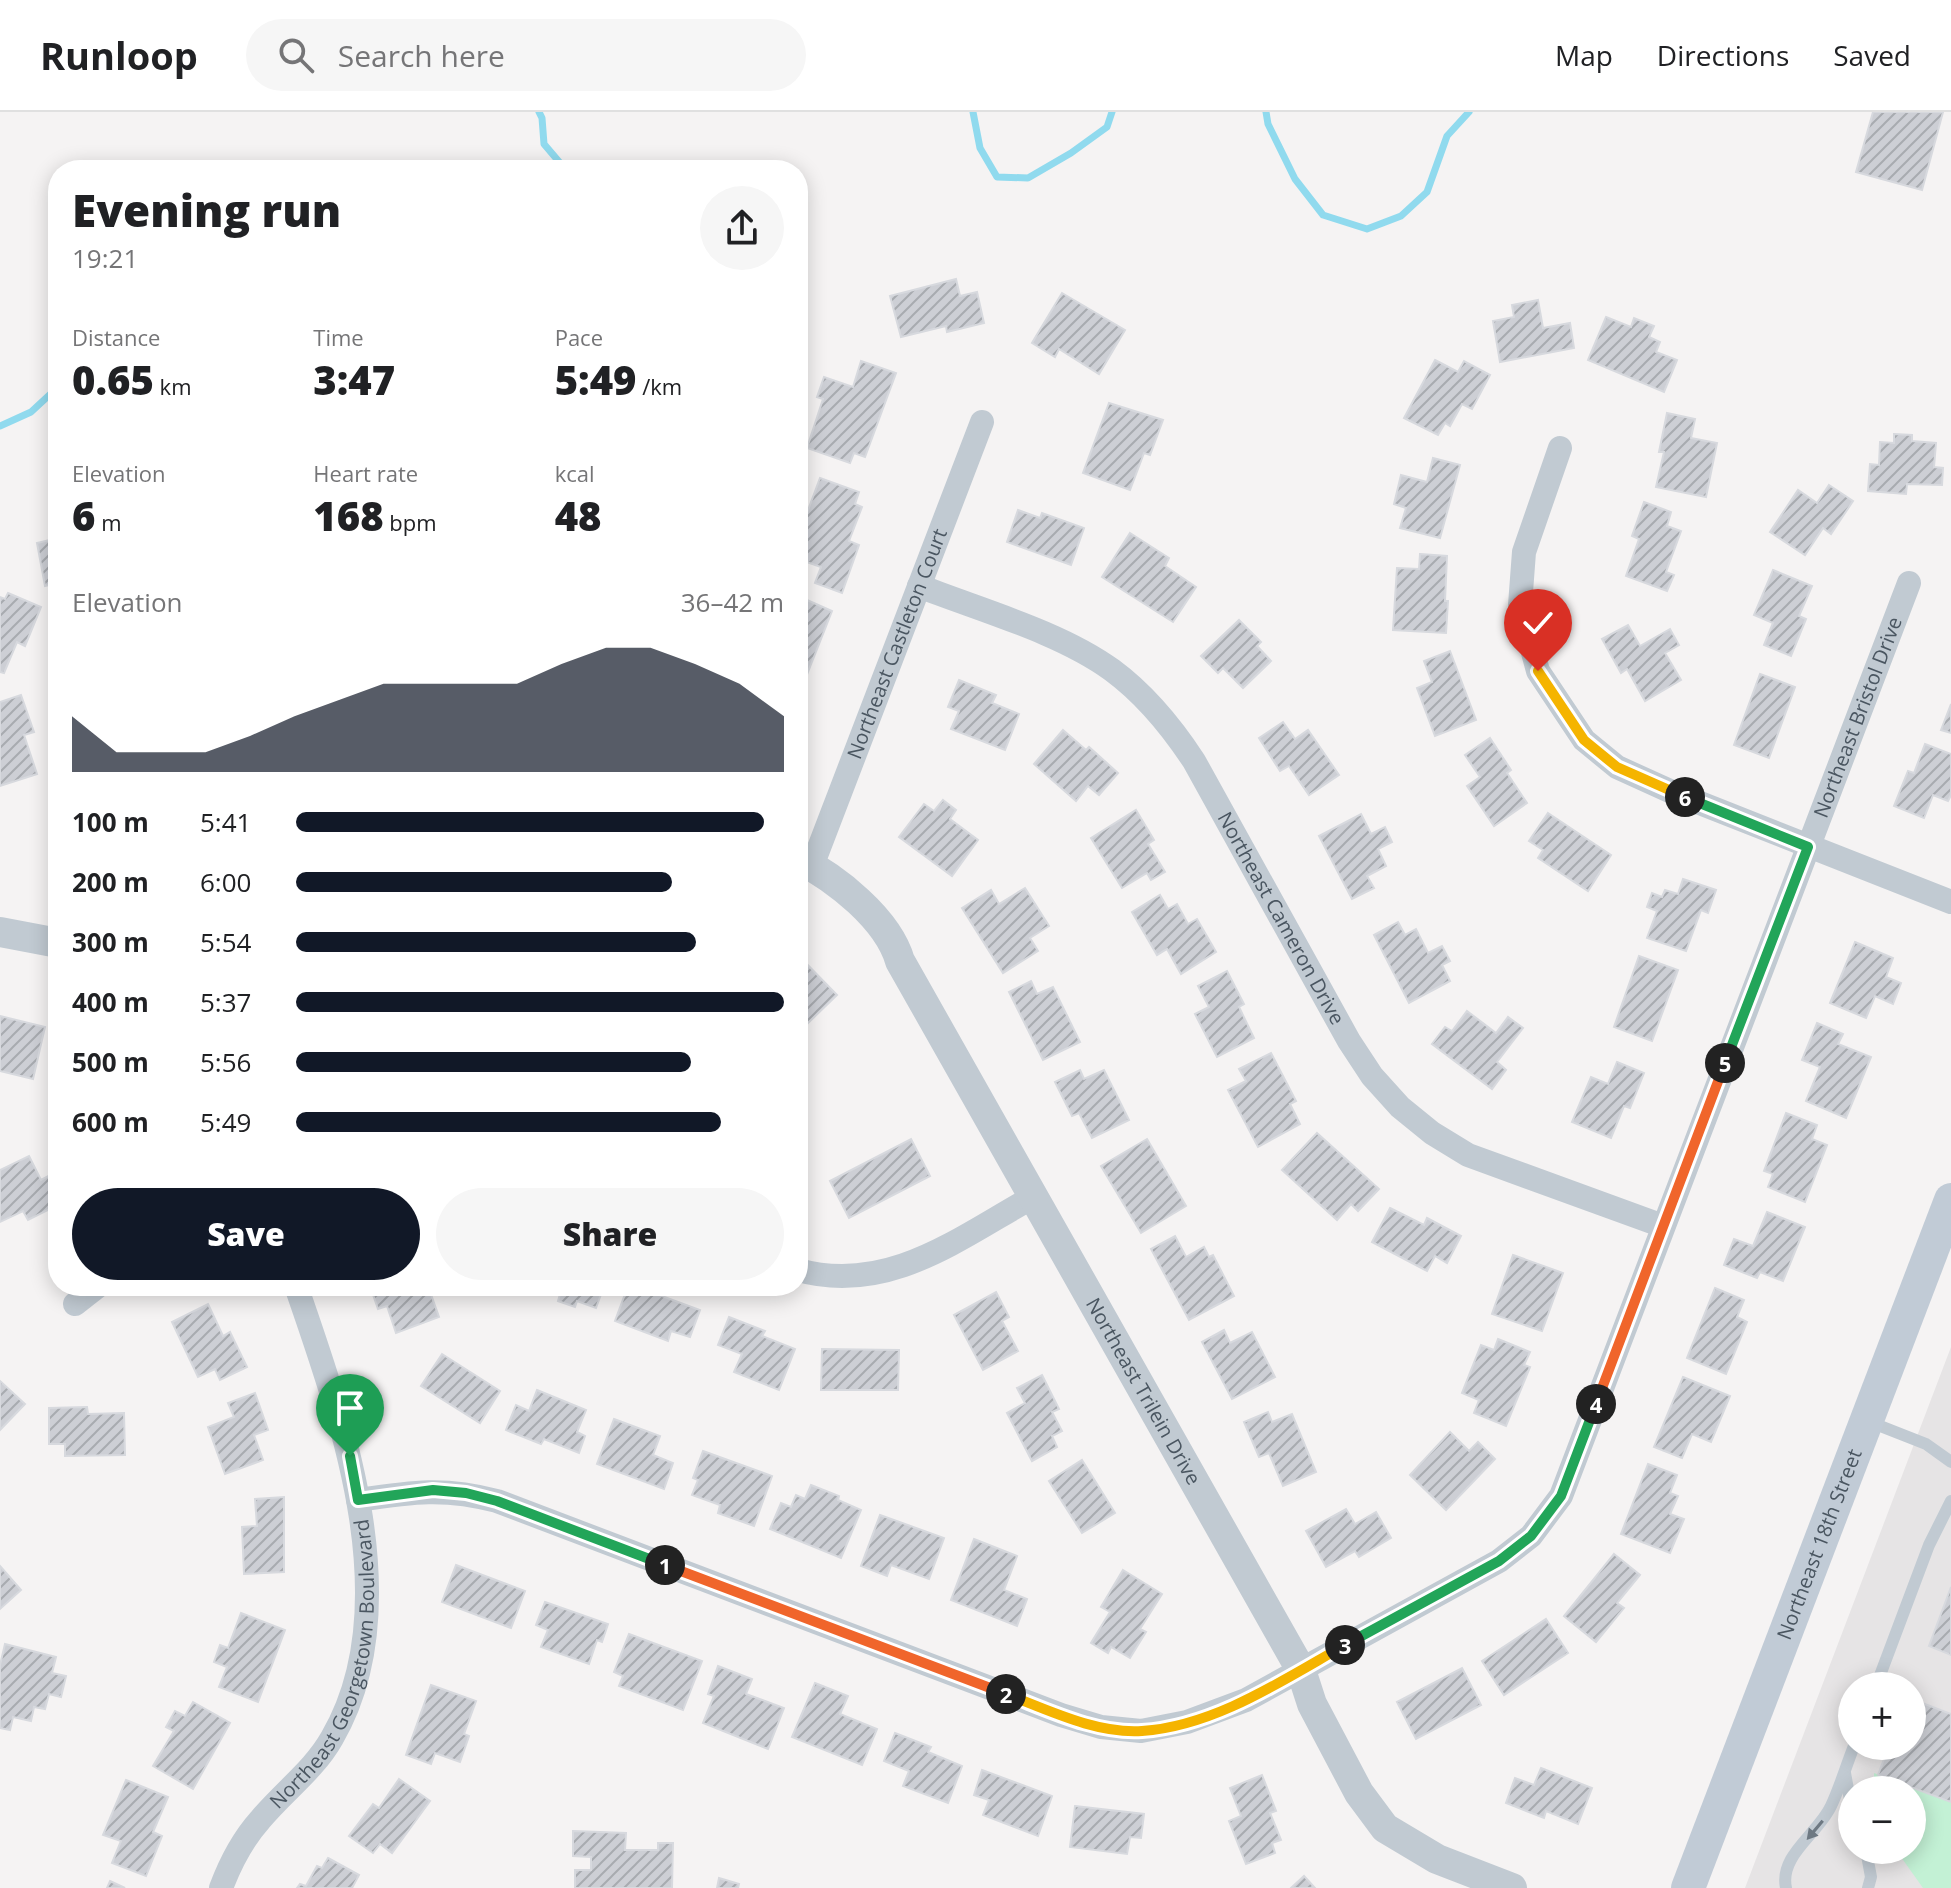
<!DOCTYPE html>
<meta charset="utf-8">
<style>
:root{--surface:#fff;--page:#f6f6f6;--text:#202124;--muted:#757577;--line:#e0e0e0;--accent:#111827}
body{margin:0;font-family:"Open Sans",sans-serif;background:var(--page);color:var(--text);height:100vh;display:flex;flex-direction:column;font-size:30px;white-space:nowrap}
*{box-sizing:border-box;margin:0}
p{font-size:26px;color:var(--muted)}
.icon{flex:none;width:44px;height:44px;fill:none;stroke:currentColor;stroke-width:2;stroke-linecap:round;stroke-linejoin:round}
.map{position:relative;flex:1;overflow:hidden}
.drawer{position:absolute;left:48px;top:48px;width:760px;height:1136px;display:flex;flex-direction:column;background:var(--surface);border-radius:32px;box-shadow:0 4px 20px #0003}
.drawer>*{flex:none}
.tools{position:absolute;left:1838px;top:1560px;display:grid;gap:16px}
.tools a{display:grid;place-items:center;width:88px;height:88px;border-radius:50%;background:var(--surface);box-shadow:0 4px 20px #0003;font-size:40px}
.pin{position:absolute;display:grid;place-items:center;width:68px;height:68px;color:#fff;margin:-82px -34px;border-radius:50% 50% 50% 0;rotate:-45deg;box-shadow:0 0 8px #0007}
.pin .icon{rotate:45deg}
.km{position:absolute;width:40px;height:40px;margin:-20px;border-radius:50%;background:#222;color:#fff;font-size:22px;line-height:40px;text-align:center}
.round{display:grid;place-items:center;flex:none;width:84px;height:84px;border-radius:42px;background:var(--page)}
.overview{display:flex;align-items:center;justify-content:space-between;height:136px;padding:0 24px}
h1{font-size:44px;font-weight:800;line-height:60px}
.stats{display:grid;grid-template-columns:repeat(3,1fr);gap:12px;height:136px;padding:8px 24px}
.stats div{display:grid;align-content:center}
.stats b{font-size:40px;font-weight:800}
.stats small{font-size:22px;font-weight:400}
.stats p{font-size:22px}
.chart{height:224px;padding:16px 24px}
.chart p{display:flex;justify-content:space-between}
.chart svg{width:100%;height:144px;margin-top:8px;fill:var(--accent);opacity:.7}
.button{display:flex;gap:16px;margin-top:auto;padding:16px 24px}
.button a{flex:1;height:92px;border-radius:48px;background:var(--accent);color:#fff;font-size:32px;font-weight:800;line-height:92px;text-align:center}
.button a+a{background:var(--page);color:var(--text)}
ul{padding:0 24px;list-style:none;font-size:26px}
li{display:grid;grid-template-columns:128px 96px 1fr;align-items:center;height:60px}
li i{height:20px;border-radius:10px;background:var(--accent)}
header{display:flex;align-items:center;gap:48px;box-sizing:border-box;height:112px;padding:0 40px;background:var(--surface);border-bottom:2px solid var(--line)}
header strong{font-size:38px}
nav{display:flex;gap:44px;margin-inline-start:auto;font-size:28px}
.search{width:560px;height:72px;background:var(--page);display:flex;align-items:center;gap:20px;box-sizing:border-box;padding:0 28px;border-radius:44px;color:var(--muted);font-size:30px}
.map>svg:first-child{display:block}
</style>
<header>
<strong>Runloop</strong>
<div class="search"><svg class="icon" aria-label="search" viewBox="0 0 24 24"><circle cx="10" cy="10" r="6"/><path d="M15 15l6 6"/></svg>Search here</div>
<nav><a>Map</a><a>Directions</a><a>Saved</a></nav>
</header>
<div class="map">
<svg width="1951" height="1776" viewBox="0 0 1951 1776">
<defs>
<pattern id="building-hatch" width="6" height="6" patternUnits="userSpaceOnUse" patternTransform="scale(2)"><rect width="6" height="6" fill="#cdcfd5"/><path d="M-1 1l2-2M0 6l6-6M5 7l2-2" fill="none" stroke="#a8abb0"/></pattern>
</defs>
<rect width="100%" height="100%" fill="#f5f3f3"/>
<path fill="#e6e4e5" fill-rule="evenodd" d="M1951,1235V1776H1745ZM1852,1574H1912V1634H1852ZM1852,1678H1912V1738H1852Z"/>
<polygon fill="#c3f1d5" points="1874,1661 1951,1690 1951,1776 1923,1776 1896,1738 1912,1738 1912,1678 1874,1678"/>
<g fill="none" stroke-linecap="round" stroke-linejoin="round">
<g stroke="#90daee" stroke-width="7">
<polyline points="539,0 542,6 544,32 566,58"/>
<polyline points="973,0 980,36 997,65 1028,66 1071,41 1107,15 1112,0"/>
<polyline points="1266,0 1268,12 1295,67 1323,103 1367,117 1401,104 1427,80 1447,24 1469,0"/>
<polyline points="0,314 31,300 58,275"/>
</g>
</g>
<g fill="url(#building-hatch)" stroke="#d7d9de" stroke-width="2">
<polygon points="1873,0 1943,0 1922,78 1856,60"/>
<polygon points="956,167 960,184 977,180 984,211 947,220 946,214 901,225 890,184"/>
<polygon points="1062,181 1125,218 1099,262 1059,237 1055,245 1032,231"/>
<polygon points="1538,188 1543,216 1570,211 1574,236 1500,250 1493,209 1514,205 1512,193"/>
<polygon points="1606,205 1631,215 1634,206 1654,214 1649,225 1660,230 1656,240 1677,248 1664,280 1588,248"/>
<polygon points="1435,248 1458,260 1464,249 1490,263 1472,297 1462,292 1450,314 1445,311 1438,323 1404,306"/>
<polygon points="861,249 896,261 865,345 854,341 850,351 807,336 823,287 817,285 824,265 853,275"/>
<polygon points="1109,291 1163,308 1150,343 1144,341 1130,378 1083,361"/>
<polygon points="1667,301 1695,307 1691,326 1717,331 1706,385 1656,375 1664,340 1659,340"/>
<polygon points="1894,322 1912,323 1912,329 1936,331 1934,355 1943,356 1942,373 1907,372 1906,382 1868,379 1870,352 1879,353 1880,330 1894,331"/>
<polygon points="1433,346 1460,353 1440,426 1400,416 1406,396 1394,392 1401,363 1427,370"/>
<polygon points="820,366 859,380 855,392 862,395 849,429 859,433 842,481 815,471 821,455 798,447 798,425"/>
<polygon points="1829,373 1853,389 1831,422 1823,416 1805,443 1770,420 1798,378 1817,391"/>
<polygon points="1644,390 1671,400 1667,414 1681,419 1666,460 1674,463 1667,479 1626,464 1639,427 1632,424"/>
<polygon points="1018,398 1040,406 1042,401 1084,416 1071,453 1007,430"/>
<polygon points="57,420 58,420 58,471 45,474 37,431 58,426"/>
<polygon points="1130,421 1169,446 1165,454 1196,475 1173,510 1102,465"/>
<polygon points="1420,442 1447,444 1445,489 1448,489 1446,521 1393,518 1397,456 1419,457"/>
<polygon points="1773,458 1812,474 1799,504 1806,507 1791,544 1764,533 1773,511 1754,503"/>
<polygon points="8,481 41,495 25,534 17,530 4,561 0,560 0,485 5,487"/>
<polygon points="798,484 832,499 804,570 798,567"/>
<polygon points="1239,508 1261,530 1257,534 1271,549 1243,576 1223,556 1218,561 1201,544"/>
<polygon points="1628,513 1640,534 1670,517 1679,533 1665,541 1681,568 1645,589 1627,557 1621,561 1602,527"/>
<polygon points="1450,539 1476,608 1435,624 1417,576 1432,570 1424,549"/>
<polygon points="1760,562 1795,575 1769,646 1734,633"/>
<polygon points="959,568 996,583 992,591 1019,602 1005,638 951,617 959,599 948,595"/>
<polygon points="21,583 34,620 24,623 37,662 0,674 0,590"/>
<polygon points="1951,592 1951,621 1941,618"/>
<polygon points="1283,610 1295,627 1308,618 1339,663 1309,683 1289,654 1280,659 1259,626"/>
<polygon points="1063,618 1086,638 1089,635 1118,661 1099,683 1088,674 1076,689 1034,652"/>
<polygon points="1490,626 1511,658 1507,661 1527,691 1494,714 1467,674 1480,665 1465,643"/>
<polygon points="1925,632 1951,642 1951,683 1948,689 1933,683 1924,706 1894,694 1908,659 1914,661"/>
<polygon points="53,683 58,683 58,706 54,706"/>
<polygon points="943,688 956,698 950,707 978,728 952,764 899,725 924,692 934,699"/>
<polygon points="1136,698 1154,728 1148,732 1165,760 1151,768 1147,761 1122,776 1091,726"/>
<polygon points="1548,701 1611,743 1588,779 1538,746 1543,738 1529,729"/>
<polygon points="1361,702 1371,722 1385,715 1392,730 1378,737 1386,754 1367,764 1374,776 1352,787 1319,724"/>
<polygon points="1683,767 1716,778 1708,801 1701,798 1686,839 1647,826 1657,799 1647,795 1652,781 1662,785 1665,778 1678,782"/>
<polygon points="1025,776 1049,814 1030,826 1038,839 1003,861 962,796 991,778 999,792"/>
<polygon points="1160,783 1168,797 1177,792 1188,812 1197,807 1216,840 1181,862 1167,837 1157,843 1132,800"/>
<polygon points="1398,810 1405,823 1416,817 1428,841 1442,834 1450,849 1442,853 1450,869 1409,891 1374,823"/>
<polygon points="1855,830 1893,846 1886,865 1901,871 1893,892 1875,884 1866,906 1830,891"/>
<polygon points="798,843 837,883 807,912 798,903"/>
<polygon points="1639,844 1678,858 1652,929 1614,915"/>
<polygon points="1227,859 1244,892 1239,895 1254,926 1217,945 1195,902 1209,895 1198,874"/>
<polygon points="1031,869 1037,882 1053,875 1080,930 1043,948 1009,880"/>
<polygon points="1467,899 1496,921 1508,905 1523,916 1497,950 1506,958 1492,977 1432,932 1445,915 1452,919"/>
<polygon points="0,904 45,915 33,967 0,959"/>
<polygon points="1817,911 1843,922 1838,932 1871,945 1846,1006 1806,989 1820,955 1802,948"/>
<polygon points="1271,941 1296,989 1290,992 1300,1012 1258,1035 1228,978 1246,969 1239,957"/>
<polygon points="1617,950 1644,961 1630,996 1624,994 1611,1026 1572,1010 1591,965 1608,972"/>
<polygon points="1080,958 1084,967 1104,958 1129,1008 1092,1026 1079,1001 1072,1004 1055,970"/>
<polygon points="1786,1001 1817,1013 1812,1027 1827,1033 1805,1090 1768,1075 1773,1062 1764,1059"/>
<polygon points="1317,1021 1379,1077 1358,1099 1351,1092 1337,1108 1282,1058"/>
<polygon points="911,1027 930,1064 849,1106 830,1069"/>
<polygon points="1147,1027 1186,1094 1141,1121 1101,1054"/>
<polygon points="29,1044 41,1068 52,1062 58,1074 58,1093 28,1108 23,1099 0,1110 0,1058"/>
<polygon points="1390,1096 1424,1113 1427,1106 1461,1124 1447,1151 1435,1144 1427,1159 1372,1130"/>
<polygon points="1767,1100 1805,1115 1783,1169 1760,1160 1757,1166 1724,1153 1734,1127 1753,1134"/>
<polygon points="1175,1124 1186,1145 1204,1135 1209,1145 1213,1143 1234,1184 1189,1208 1151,1137"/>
<polygon points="1513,1143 1563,1161 1542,1219 1492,1202"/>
<polygon points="370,1174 428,1174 439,1205 396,1221 387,1194 378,1197"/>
<polygon points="549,1174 604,1174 596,1196 577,1189 575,1195 558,1189 560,1182 548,1177"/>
<polygon points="628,1174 635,1174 700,1198 690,1225 671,1219 668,1229 615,1209"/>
<polygon points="1715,1176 1744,1188 1737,1205 1747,1210 1726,1262 1687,1246"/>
<polygon points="996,1180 1009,1205 1002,1209 1018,1239 983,1258 954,1203"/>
<polygon points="208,1192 223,1224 230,1220 247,1255 220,1268 215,1257 198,1265 172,1210"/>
<polygon points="729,1205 765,1219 762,1224 795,1237 779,1278 734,1260 742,1242 718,1233"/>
<polygon points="1224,1218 1230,1231 1252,1220 1275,1265 1232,1287 1202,1230"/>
<polygon points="1498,1227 1530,1240 1524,1253 1530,1255 1506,1314 1474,1301 1479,1288 1462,1281 1481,1233 1494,1238"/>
<polygon points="822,1237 899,1238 898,1278 821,1278"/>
<polygon points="442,1242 500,1279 480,1311 421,1274"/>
<polygon points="1042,1263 1059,1297 1052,1300 1062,1319 1052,1324 1057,1335 1032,1349 1007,1301 1025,1291 1017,1276"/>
<polygon points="1683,1265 1730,1284 1711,1330 1692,1322 1682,1346 1654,1335"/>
<polygon points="0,1269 25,1292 0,1318"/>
<polygon points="537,1278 586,1298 577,1320 585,1324 579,1341 544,1327 541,1332 506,1318 516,1293 529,1299"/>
<polygon points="255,1281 268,1318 254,1323 263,1348 225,1362 208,1315 234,1305 228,1291"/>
<polygon points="87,1295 88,1302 124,1301 125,1343 65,1344 65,1332 49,1332 49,1296"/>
<polygon points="1268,1300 1272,1310 1292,1302 1316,1360 1283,1374 1269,1341 1259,1345 1244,1310"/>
<polygon points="614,1307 660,1324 653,1343 673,1351 664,1377 597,1352"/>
<polygon points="1450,1320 1469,1339 1478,1330 1495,1347 1446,1398 1410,1363"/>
<polygon points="703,1339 772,1364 754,1414 718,1401 720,1393 692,1383 698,1368 693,1366"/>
<polygon points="1082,1348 1115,1401 1082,1421 1049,1369"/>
<polygon points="1648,1352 1677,1363 1670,1381 1678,1384 1670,1402 1684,1407 1670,1441 1621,1422"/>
<polygon points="811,1373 839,1384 838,1388 861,1398 841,1446 770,1417 781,1391 791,1395 796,1383 805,1387"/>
<polygon points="284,1385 284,1460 244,1462 242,1415 257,1414 255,1387"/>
<polygon points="1346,1397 1355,1412 1376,1400 1391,1426 1359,1445 1355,1439 1326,1455 1306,1419"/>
<polygon points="880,1403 944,1426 929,1467 891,1453 887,1464 861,1454"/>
<polygon points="974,1427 1017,1444 1004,1478 1027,1487 1017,1514 951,1488"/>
<polygon points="1614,1442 1640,1463 1617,1491 1624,1496 1596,1530 1564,1504"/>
<polygon points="456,1453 525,1479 511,1516 442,1490"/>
<polygon points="0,1454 21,1478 0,1497"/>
<polygon points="1123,1458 1162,1482 1140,1517 1146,1520 1130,1546 1111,1535 1108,1541 1091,1531 1110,1500 1101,1495"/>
<polygon points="1951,1475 1951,1543 1929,1534"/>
<polygon points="545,1490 608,1512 602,1530 597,1528 589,1552 541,1535 548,1518 536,1513"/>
<polygon points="241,1501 285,1518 258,1590 219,1575 227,1555 214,1550 220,1533 228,1536"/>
<polygon points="1546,1507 1568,1541 1504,1583 1482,1549"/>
<polygon points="629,1522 702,1549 683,1598 619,1574 623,1564 614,1560"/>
<polygon points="5,1532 56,1545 52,1561 66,1564 61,1585 49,1582 45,1597 34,1595 31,1609 13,1605 10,1618 0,1616 0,1553"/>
<polygon points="718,1554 752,1567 746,1582 784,1596 768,1637 703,1611 714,1584 708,1582"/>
<polygon points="1462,1556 1481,1593 1416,1627 1397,1590"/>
<polygon points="815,1571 848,1584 840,1602 877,1617 862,1653 792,1625"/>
<polygon points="431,1573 476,1589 464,1622 469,1624 460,1650 435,1641 431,1652 406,1643"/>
<polygon points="1912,1587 1951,1602 1951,1690 1878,1663 1889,1634 1912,1634"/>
<polygon points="193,1590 230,1611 193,1677 153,1654 174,1619 166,1615 175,1599 185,1604"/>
<polygon points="895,1621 931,1635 928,1640 962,1654 948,1691 903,1674 909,1659 884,1649"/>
<polygon points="1541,1656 1592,1676 1578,1712 1546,1699 1544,1706 1506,1691 1515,1666 1534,1673"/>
<polygon points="982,1658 1052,1684 1038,1724 983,1703 989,1688 974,1683"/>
<polygon points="1262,1663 1276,1699 1270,1701 1281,1728 1272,1731 1275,1741 1246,1752 1229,1709 1241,1704 1230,1676"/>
<polygon points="399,1667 430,1689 392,1741 380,1732 373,1741 349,1724 373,1692 379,1696"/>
<polygon points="126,1668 168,1685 153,1720 162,1724 146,1764 112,1751 121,1729 103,1723"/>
<polygon points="1075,1694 1144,1702 1141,1726 1130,1725 1127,1742 1070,1735"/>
<polygon points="573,1719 626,1721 625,1738 658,1738 658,1731 673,1731 672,1776 575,1776 575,1758 591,1758 591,1745 573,1744"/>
<polygon points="328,1746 359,1763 352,1776 297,1776 300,1772 306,1774 317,1754 322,1756"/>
<polygon points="1304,1764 1315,1776 1291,1776"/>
<polygon points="719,1766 739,1772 738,1776 717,1776"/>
<polygon points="110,1769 125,1776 107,1776"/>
</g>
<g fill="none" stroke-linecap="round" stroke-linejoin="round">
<g stroke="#c1cad2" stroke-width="12">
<polyline points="1870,1310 1926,1332 1951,1350"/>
<polyline points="1876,1574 1929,1433 1951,1389"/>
<polyline points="1845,1661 1852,1699"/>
<polyline points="1866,1738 1871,1765 1868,1776"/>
<path d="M1786,1776C1779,1743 1818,1722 1831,1694C1840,1675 1846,1654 1854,1634"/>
</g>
<g stroke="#c1cad2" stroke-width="24">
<polyline points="1560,336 1524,440 1520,493 1538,559 1584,628 1617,655 1672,680 1951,790"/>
<path id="s1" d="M919,474C980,498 1060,520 1112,558C1146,583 1171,614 1194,649L1349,929L1372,964L1400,995L1432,1021L1468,1043L1663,1114"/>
<path id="s2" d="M812,754L982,310"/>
<path d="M798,1158C888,1183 959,1126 1033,1085"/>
<polyline points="75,1192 98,1174"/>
<path id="s3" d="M358,1388C412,1380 444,1375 497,1389L1061,1603L1101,1615L1141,1619L1187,1610L1246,1588L1499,1449L1531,1424L1561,1384L1909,471"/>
<path id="s4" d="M221,1776C230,1752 243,1727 260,1708C283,1680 314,1658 332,1626C409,1494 342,1307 296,1174"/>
</g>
<g stroke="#c1cad2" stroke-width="30">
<path id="s5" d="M798,747C836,766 888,807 900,849L1301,1558L1312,1592L1359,1681L1385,1716L1437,1747L1512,1776"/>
<polyline points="0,820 58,831"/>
</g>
<path stroke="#c1cbd6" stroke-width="34" id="s6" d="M1688,1776L1951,1088"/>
</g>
<defs><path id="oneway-solid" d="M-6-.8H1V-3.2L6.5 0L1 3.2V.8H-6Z" transform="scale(2)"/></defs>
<use fill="#6e7983" href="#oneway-solid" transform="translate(1815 1718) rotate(130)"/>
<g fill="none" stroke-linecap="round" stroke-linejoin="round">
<g stroke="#fff" stroke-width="16">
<polyline id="split-1" points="350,1344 358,1388 433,1378 466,1381 497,1389 665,1453"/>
</g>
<g stroke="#fff" stroke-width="16">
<polyline id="split-2" points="665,1453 1006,1582"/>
</g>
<g stroke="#fff" stroke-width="16">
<path id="split-3" d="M1006,1582C1048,1598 1096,1622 1142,1619C1215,1614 1283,1568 1345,1533"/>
</g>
<g stroke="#fff" stroke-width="16">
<polyline id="split-4" points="1345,1533 1499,1449 1531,1424 1561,1384 1596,1292"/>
</g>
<g stroke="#fff" stroke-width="16">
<polyline id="split-5" points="1596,1292 1725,951"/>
</g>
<g stroke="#fff" stroke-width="16">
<polyline id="split-6" points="1685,685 1808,735 1725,951"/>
</g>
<g stroke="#fff" stroke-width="16">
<polyline id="split-7" points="1538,559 1584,628 1617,655 1685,685"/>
</g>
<use href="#split-1" stroke="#22a559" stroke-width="10"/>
<use href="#split-2" stroke="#f0652b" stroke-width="10"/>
<use href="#split-3" stroke="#f5b400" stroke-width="10"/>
<use href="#split-4" stroke="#22a559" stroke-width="10"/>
<use href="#split-5" stroke="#f0652b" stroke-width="10"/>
<use href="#split-6" stroke="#22a559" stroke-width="10"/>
<use href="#split-7" stroke="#f5b400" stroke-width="10"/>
</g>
<g text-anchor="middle" stroke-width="6" stroke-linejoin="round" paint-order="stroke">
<g font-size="20" fill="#4a5661" stroke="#fff">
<text dy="7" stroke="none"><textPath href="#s2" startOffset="238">Northeast Castleton Court</textPath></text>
<text dy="7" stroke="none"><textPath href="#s3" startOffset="2148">Northeast Bristol Drive</textPath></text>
<text dy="7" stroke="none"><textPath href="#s1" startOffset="514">Northeast Cameron Drive</textPath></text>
<text dy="7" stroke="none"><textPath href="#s5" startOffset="642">Northeast Trilein Drive</textPath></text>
<text dy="7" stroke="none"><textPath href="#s6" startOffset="368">Northeast 18th Street</textPath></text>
<text dy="7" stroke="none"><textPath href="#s4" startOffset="256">Northeast Georgetown Boulevard</textPath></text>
</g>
</g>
</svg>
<div class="tools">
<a>+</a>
<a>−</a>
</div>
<div class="pin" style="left:350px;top:1344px;background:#1e9e55"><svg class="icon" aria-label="arrive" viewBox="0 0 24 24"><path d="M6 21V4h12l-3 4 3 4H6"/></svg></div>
<div class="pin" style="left:1538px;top:559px;background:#d93025"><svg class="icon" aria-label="check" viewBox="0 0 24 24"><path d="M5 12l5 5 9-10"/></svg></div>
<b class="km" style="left:665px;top:1453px">1</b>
<b class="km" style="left:1006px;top:1582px">2</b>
<b class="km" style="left:1345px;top:1533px">3</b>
<b class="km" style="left:1596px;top:1292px">4</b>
<b class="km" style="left:1725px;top:951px">5</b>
<b class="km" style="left:1685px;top:685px">6</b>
<section class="drawer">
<div class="overview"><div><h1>Evening run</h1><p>19:21</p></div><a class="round"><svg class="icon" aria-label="share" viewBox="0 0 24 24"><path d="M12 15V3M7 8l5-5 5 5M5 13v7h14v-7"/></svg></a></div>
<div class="stats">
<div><p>Distance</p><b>0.65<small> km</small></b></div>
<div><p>Time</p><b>3:47</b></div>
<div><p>Pace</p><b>5:49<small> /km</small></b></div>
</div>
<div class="stats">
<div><p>Elevation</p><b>6<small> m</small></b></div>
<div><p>Heart rate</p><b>168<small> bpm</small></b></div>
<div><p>kcal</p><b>48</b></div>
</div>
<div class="chart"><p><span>Elevation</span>36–42 m</p>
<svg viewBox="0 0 160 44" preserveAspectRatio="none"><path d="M0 44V27L10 38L20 38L30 38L40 33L50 27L60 22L70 17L80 17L90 17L100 17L110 11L120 6L130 6L140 11L150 17L160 27V44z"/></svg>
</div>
<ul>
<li><b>100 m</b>5:41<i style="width:96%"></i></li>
<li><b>200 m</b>6:00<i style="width:77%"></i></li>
<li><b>300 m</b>5:54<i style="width:82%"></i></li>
<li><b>400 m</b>5:37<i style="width:100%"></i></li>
<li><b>500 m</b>5:56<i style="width:81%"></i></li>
<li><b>600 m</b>5:49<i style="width:87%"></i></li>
</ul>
<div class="button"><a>Save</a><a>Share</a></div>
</section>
</div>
